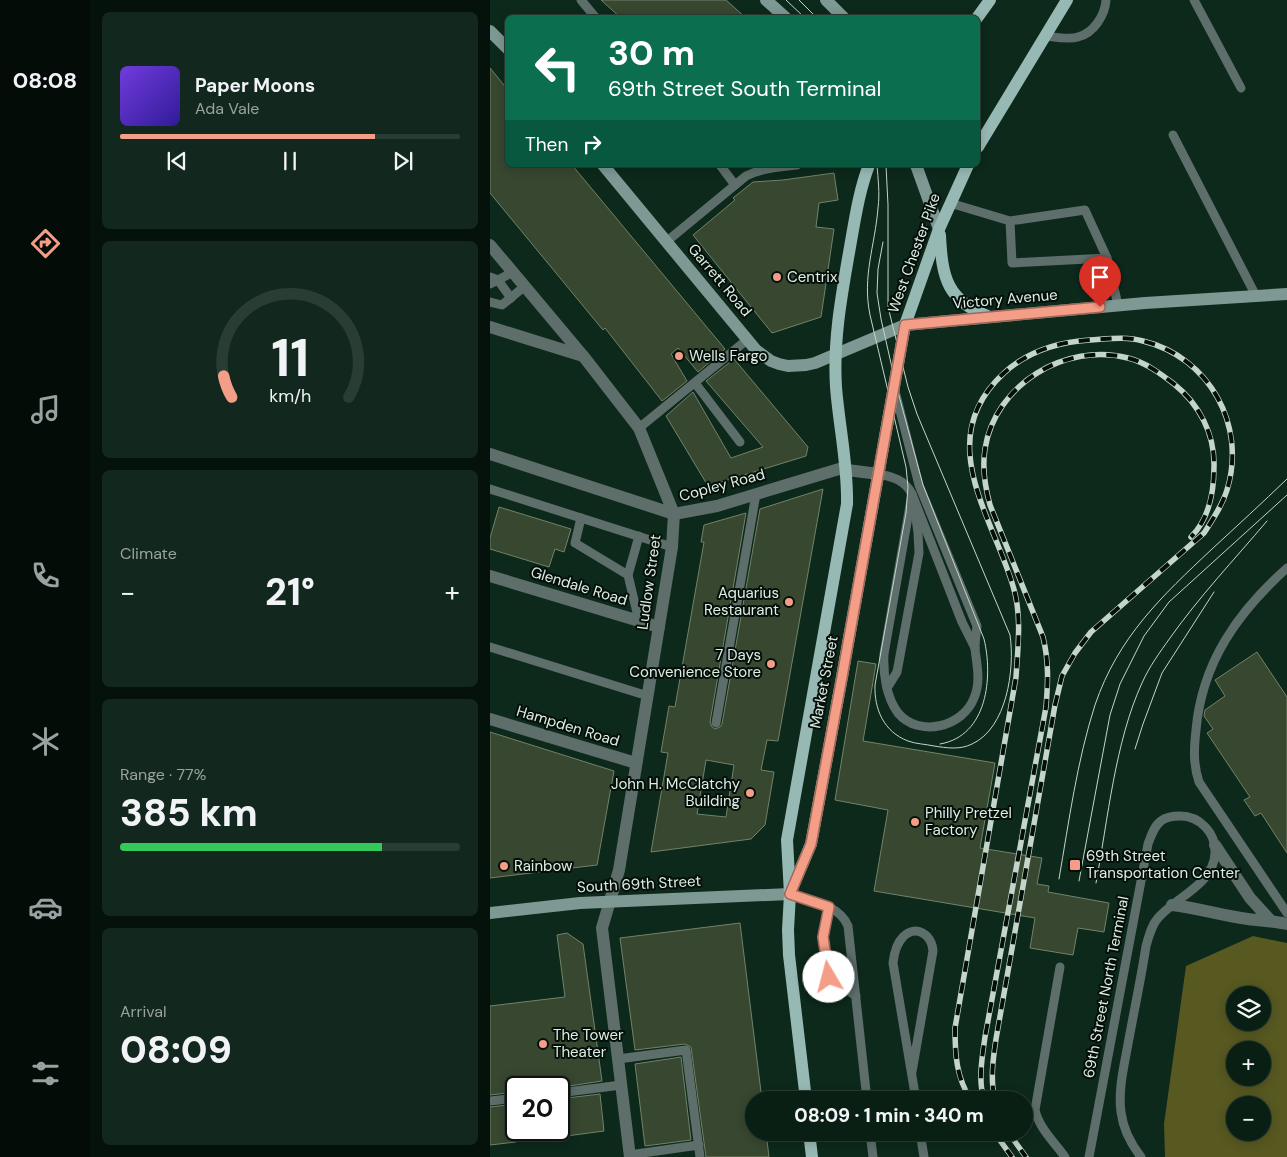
<!DOCTYPE html>
<html lang="en">
<head>
<meta charset="utf-8">
<style>
  body { margin:0; font-family:"DM Sans",sans-serif; background:#12271d; color:#f1f3f6; height:100vh; display:flex; flex-direction:column; font-size:19px; white-space:nowrap }
  * { box-sizing:border-box; margin:0 }
  p { font-size:16px; color:#99a2a0 }
  .icon { flex:none; width:28px; height:28px; fill:none; stroke:currentColor; stroke-width:2; stroke-linecap:round; stroke-linejoin:round }
  .map { position:relative; flex:1; overflow:hidden }
  .side { display:flex; flex-direction:column; gap:12px; padding:12px; background:#05110b; width:400px }
  .side>* { flex:none }
  .top-card { position:absolute; left:15px; top:15px; width:475px; height:152px; border-radius:8px; box-shadow:0 2px 12px #0003,0 0 0 1px #293d34; background:#0b6e4f; color:#fff; overflow:hidden }
  .controls { position:absolute; left:736px; top:986px; display:grid; gap:10px }
  .controls a { display:grid; place-items:center; width:45px; height:45px; border-radius:50%; background:#091f14; box-shadow:0 2px 12px #0003,0 0 0 1px #293d34; font-size:25px }
  .speed { position:absolute; left:15px; top:1076px; display:flex; gap:10px; font-size:25px; font-weight:700; text-align:center }
  .speed>* { display:grid; place-content:center; width:65px; height:65px; border-radius:50%; background:#091f14; box-shadow:0 2px 12px #0003,0 0 0 1px #293d34; line-height:1 }
  .speed .limit { border:2px solid #111; border-radius:8px; background:#fff; color:#111 }
  .pin { position:absolute; display:grid; place-items:center; width:42px; height:42px; color:#fff; margin:-51px -21px; border-radius:50% 50% 50% 0; rotate:-45deg; box-shadow:0 0 5px #0007 }
  .pin .icon { rotate:45deg }
  .me { position:absolute; width:55px; margin:-28px; rotate:352deg; stroke-linejoin:round; filter:drop-shadow(0 0 4px #0008) }
  .turn { display:flex; align-items:center; gap:18px; height:105px; padding:0 20px; font-size:22px }
  .turn .icon { width:65px; height:65px; stroke-width:2.5 }
  .turn b { display:block; font-size:35px; line-height:42px }
  .then { display:flex; align-items:center; height:48px; padding:0 20px; background:#0003; gap:10px; font-size:19px }
  .big { font-size:38px; font-weight:800; line-height:1.1 }
  .side .widget { flex:1; display:flex; flex-direction:column; justify-content:center; gap:8px; min-width:0; padding:0 18px; border-radius:8px; background:#12271d }
  .side .dial { align-items:center; gap:0 }
  .dial svg { height:130px; overflow:visible; fill:none; stroke:#293d34; stroke-width:7; stroke-linecap:round; text-anchor:middle }
  .dial text { fill:#f1f3f6; stroke:none }
  .song { display:flex; align-items:center; gap:15px }
  .cover { width:60px; height:60px; border-radius:8px; background:linear-gradient(135deg,hsl(260 70% 55%),hsl(250 70% 35%)) }
  .played { height:5px; border-radius:2px; background:linear-gradient(90deg,#f49e88 75%,#293d34 75%) }
  .keys { display:flex; justify-content:space-around; direction:ltr }
  .heat { display:flex; justify-content:space-between; align-items:center; font-size:28px; direction:ltr }
  .charge { height:8px; border-radius:4px; background:linear-gradient(90deg,#34c759 77%,#293d34 0) }
  .trip { position:absolute; left:255px; top:1091px; width:288px; height:50px; border-radius:25px; background:#091f14; box-shadow:0 2px 12px #0003,0 0 0 1px #293d34; font-weight:800; line-height:50px; text-align:center }
  main { display:flex; flex:1; min-height:0 }
  .menu { display:flex; flex-direction:column; width:90px; justify-content:space-around; align-items:center; background:#040c08; color:#99a2a0 }
  .menu .icon { width:35px; height:35px }
  .menu .on { color:#f49e88 }
  .menu b { font-size:22px; color:#f1f3f6 }
  .map>svg:first-child { display:block }
  .forest { fill:#585821; fill-rule:evenodd }
  .building { fill:#38472f; stroke:#728368; fill-rule:evenodd }
  .lines { fill:none; stroke-linecap:round; stroke-linejoin:round }
  .lane { stroke:#5d6e6b; stroke-width:9 }
  .street { stroke:#5d6e6b; stroke-width:12 }
  .secondary { stroke:#7e9894; stroke-width:12 }
  .primary { stroke:#97b9b4; stroke-width:12 }
  .tram { stroke:#c4d5cb; stroke-width:1 }
  .rail-casing { stroke:#c4d5cb; stroke-width:5.5 }
  .rail { stroke:#040f09; stroke-width:4; stroke-dasharray:11; stroke-linecap:butt }
  .route-casing { stroke:#9f6758; stroke-width:12 }
  .route { stroke:#f49e88; stroke-width:9 }
  .poi-dot { fill:#f49e88; stroke:#040f09; stroke-width:2 }
  .labels { text-anchor:middle; stroke-width:4; stroke-linejoin:round; paint-order:stroke }
  .street-label { font-size:15px; fill:#deeee4; stroke:#040f09 }
  .poi-label { font-size:15px; fill:#deeee4; stroke:#040f09; text-anchor:start }
</style>
</head>
<body>
<main>
<nav class="menu">
<b>08:08</b>
<svg class="icon on" aria-label="directions" viewBox="0 0 24 24"><path d="M12 3l9 9-9 9-9-9zM9 14v-3h6M13 9l2 2-2 2"/></svg>
<svg class="icon" aria-label="music" viewBox="0 0 24 24"><path d="M9 18V5l10-2v13"/><circle cx="6" cy="18" r="3"/><circle cx="16" cy="16" r="3"/></svg>
<svg class="icon" aria-label="phone" viewBox="0 0 24 24"><path d="M5 4h4l2 5-3 2q2 4 5 5l2-3 5 2v4C11 20 4 13 5 4z"/></svg>
<svg class="icon" aria-label="climate" viewBox="0 0 24 24"><path d="M12 3v18M4 7l16 10M4 17L20 7"/></svg>
<svg class="icon" aria-label="car" viewBox="0 0 24 24"><path d="M5 17H2v-5l4-1 3-4h7l3 4 3 1v5h-3M9 17h6M6 11h13"/><circle cx="7" cy="17" r="2"/><circle cx="17" cy="17" r="2"/></svg>
<svg class="icon" aria-label="filters" viewBox="0 0 24 24"><path d="M4 7h16M4 17h16"/><circle cx="9" cy="7" r="2"/><circle cx="15" cy="17" r="2"/></svg>
</nav>
<section class="side">
<div class="widget">
<div class="song"><i class="cover"></i><div><b>Paper Moons</b><p>Ada Vale</p></div></div>
<div class="played"></div>
<div class="keys"><svg class="icon" aria-label="previous" viewBox="0 0 24 24"><path d="M18 5L8 12l10 7zM5 5v14"/></svg><svg class="icon" aria-label="pause" viewBox="0 0 24 24"><path d="M8 5v14M16 5v14"/></svg><svg class="icon" aria-label="next" viewBox="0 0 24 24"><path d="M6 5l10 7-10 7zM19 5v14"/></svg></div>
</div>
<div class="widget dial"><svg viewBox="0 0 100 80">
<path d="M14 69A42 42 0 1 1 86 69"/>
<path d="M14 69A42 42 0 0 1 9 56" stroke="#f49e88"/>
<text x="50" y="56" font-size="32" font-weight="700">11</text>
<text x="50" y="72" font-size="11">km/h</text>
</svg></div>
<div class="widget"><p>Climate</p>
<div class="heat"><a>−</a><b class="big">21°</b><a>+</a></div>
</div>
<div class="widget"><p>Range · 77%</p><b class="big">385 km</b><div class="charge"></div></div>
<div class="widget"><p>Arrival</p><b class="big">08:09</b></div>
</section>
<div class="map">
<svg width="797" height="1157" viewBox="0 0 797 1157">
  <rect width="100%" height="100%" fill="#0c291b"/>
  <path class="forest" d="M763,936L797,943V1157H675L674,1124L696,966ZM745,995H772V1022H745ZM745,1050H772V1078H745ZM745,1105H772V1132H745Z"/>
  <g class="building">
    <polygon points="111,0 236,0 256,18 131,18"/>
    <polygon points="0,68 18,90 18,165 82,165 235,349 208,372 188,348 181,354 197,381 172,401 115,328 113,330 0,193"/>
    <polygon points="344,173 348,200 329,203 326,227 344,229 331,317 282,333 203,235 245,200 243,198 263,182 293,180"/>
    <polygon points="244,359 318,447 316,456 218,486 176,416 203,392 241,458 273,447 216,381"/>
    <path d="M333,489L288,741L277,740L271,770L284,772L275,825L261,839L161,852L178,753L171,752L179,706L185,707L214,542H211L214,525L256,513L220,722L222,727L225,729L230,727L232,724L270,509ZM216,760L244,765L236,817L207,814Z"/>
    <polygon points="9,507 81,529 74,552 65,549 59,567 0,549 0,538"/>
    <polygon points="767,652 797,697 797,853 771,813 765,816 754,800 760,797 717,733 723,729 714,716 715,710 735,696 725,680"/>
    <polygon points="368,661 386,664 373,741 505,763 490,848 552,858 547,884 559,886 558,892 619,903 614,932 588,928 583,955 540,948 545,918 384,891 398,810 345,800"/>
    <polygon points="0,732 124,771 107,865 0,878"/>
    <polygon points="250,923 272,1100 264,1100 264,1132 276,1132 279,1157 216,1157 201,1047 195,1044 145,1050 130,938"/>
    <polygon points="77,933 93,944 112,1081 66,1088 26,1088 26,1092 0,1095 0,1006 75,997 67,935"/>
    <polygon points="191,1057 201,1140 155,1146 145,1064"/>
    <polygon points="110,1094 114,1131 69,1137 69,1099"/>
    <polygon points="26,1104 26,1142 0,1145 0,1107"/>
  </g>
  <g class="lines">
    <g class="lane">
      <polyline points="91,0 106,18"/>
      <polyline points="704,0 751,88"/>
      <path d="M555,36C565,37 579,40 588,37C604,33 615,15 616,0"/>
      <polyline points="683,135 766,296"/>
      <polyline points="230,165 245,185"/>
      <polyline points="460,203 520,221 522,263 617,258 595,210 520,221"/>
      <path d="M176,242L256,176C272,168 290,167 307,165"/>
      <polyline points="617,258 628,305"/>
      <polyline points="0,277 8,280 23,272"/>
      <polyline points="0,284 8,280 21,298"/>
      <polyline points="0,302 12,305 35,286"/>
      <polyline points="205,383 250,442"/>
      <path d="M405,391L429,485L487,626C486,634 485,642 485,649C487,666 491,682 484,698C473,727 429,738 408,713C396,697 393,673 394,654L422,494"/>
      <polyline points="149,428 258,339"/>
      <path d="M389,474C403,477 415,480 422,494L472,622L485,648"/>
      <polyline points="0,489 182,547"/>
      <polyline points="91,518 85,543 138,575"/>
      <polyline points="149,536 138,575 149,621"/>
      <path d="M797,568C748,612 712,662 706,730C704,748 703,764 709,782L797,913"/>
      <polyline points="0,647 158,696"/>
      <polyline points="397,688 407,672 429,553 428,533 425,511"/>
      <polyline points="226,723 266,494"/>
      <path d="M300,894C321,901 349,904 358,926L377,1100"/>
      <polyline points="339,907 333,937 339,977 366,996"/>
      <path d="M570,967L545,1110C549,1128 565,1143 575,1157"/>
      <polyline points="128,1059 196,1050 210,1157"/>
      <path d="M422,1072L443,951C442,934 425,924 413,937C406,944 404,954 403,963L426,1100"/>
      <polyline points="69,1093 131,1085"/>
      <polyline points="0,1101 26,1098"/>
      <polyline points="380,1132 383,1157"/>
      <polyline points="430,1132 434,1157"/>
      <polyline points="139,1155 209,1145"/>
      <path d="M599,1157L658,844C661,836 664,826 671,821C676,817 683,816 690,816C710,816 726,833 725,853C724,884 686,897 668,918C661,926 659,936 656,946C651,979 644,1011 638,1044C634,1066 628,1090 631,1112C633,1129 641,1144 651,1157"/>
    </g>
    <g class="street">
      <polyline points="0,245 94,357 149,428 184,514 182,547 129,870 112,928 140,1157"/>
      <polyline points="0,327 93,356"/>
      <polyline points="0,454 184,514 227,506 349,469 389,474"/>
      <polyline points="0,576 169,627"/>
      <polyline points="0,719 146,763"/>
      <polyline points="725,845 760,898 781,921"/>
      <path d="M682,905C708,908 733,916 758,919C771,921 784,921 797,924"/>
    </g>
    <g class="secondary">
      <polyline points="276,0 296,18"/>
      <polyline points="336,0 354,18"/>
      <polyline points="0,31 18,49"/>
      <polyline points="113,165 266,350 281,361 289,364 298,366 316,365 325,363 415,325 655,303 797,294"/>
      <polyline points="426,165 449,229"/>
      <polyline points="0,913 90,903 300,894"/>
    </g>
    <g class="primary">
      <polyline points="487,18 500,0"/>
      <polyline points="488,147 577,0"/>
      <path d="M450,235C452,278 457,301 500,317"/>
      <polyline points="302,889 321,844 352,677 415,325 449,229 478,165"/>
      <path d="M316,1100L299,955L298,930L300,894L297,840L357,504C358,465 349,426 346,387C343,339 352,293 360,247C365,219 369,191 379,165"/>
      <polyline points="319,1132 322,1157"/>
    </g>
    <g class="tram">
      <polyline points="296,0 315,18"/>
      <polyline points="309,0 327,18"/>
      <path d="M387,165C388,179 390,193 388,208C385,246 372,276 380,315L416,467L418,487L416,513L385,685C384,709 394,732 418,741C426,744 435,744 444,746C457,748 470,750 482,744C517,728 525,669 520,635L427,414L418,387L398,307V205L396,165"/>
      <path d="M393,242L388,269L387,293L391,319L405,381L433,485L494,639C503,676 498,736 450,744"/>
      <polyline points="645,749 653,724 672,673 724,592"/>
      <path d="M569,879C579,821 587,761 605,705C628,637 672,596 722,549C747,526 772,503 797,479"/>
      <polyline points="589,881 620,715 630,684 654,636 679,602 797,495"/>
      <path d="M606,883C618,819 625,742 652,683C659,667 670,652 680,638C709,597 744,560 777,521"/>
    </g>
    <g class="rail-casing">
      <g id="rail">
        <path d="M481,1100C466,1077 465,1054 465,1028L526,677C528,647 532,615 523,586C502,515 442,439 514,373C538,351 568,342 600,340C617,339 636,336 653,341C719,357 757,425 737,490C732,506 723,519 714,533L601,632L585,653L572,676L565,705L506,1039C503,1059 500,1080 505,1100"/>
        <path d="M494,1100C488,1080 492,1058 495,1037L556,707C558,682 559,662 553,637L500,505C495,487 492,468 495,449C505,384 576,342 638,358C655,362 671,374 684,384C709,404 725,434 724,467C724,491 719,519 701,537"/>
        <polyline points="504,1132 522,1157"/>
        <polyline points="518,1132 536,1157"/>
      </g>
    </g>
    <use href="#rail" class="rail"/>
  </g>
  <g class="lines">
    <g class="route-casing">
      <polyline id="route" points="339,977 333,937 339,907 300,894 321,844 352,677 415,325 610,307"/>
    </g>
    <use href="#route" class="route"/>
  </g>
  <g class="poi-dot">
    <circle cx="287" cy="277" r="5"/>
    <circle cx="189" cy="356" r="5"/>
    <circle cx="299" cy="602" r="5"/>
    <circle cx="281" cy="664" r="5"/>
    <circle cx="260" cy="793" r="5"/>
    <circle cx="425" cy="822" r="5"/>
    <rect x="579" y="859" width="12" height="12" rx="2.5"/>
    <circle cx="14" cy="866" r="5"/>
    <circle cx="53" cy="1044" r="5"/>
  </g>
  <g class="labels">
    <g class="street-label">
      <text transform="translate(424 253) rotate(-70)" y="5">West Chester Pike</text>
      <text transform="translate(230 280) rotate(50)" y="5">Garrett Road</text>
      <text transform="translate(515 299) rotate(-5)" y="5">Victory Avenue</text>
      <text transform="translate(232 485) rotate(-15)" y="5">Copley Road</text>
      <text transform="translate(159 582) rotate(-82)" y="5">Ludlow Street</text>
      <text transform="translate(89 586) rotate(17)" y="5">Glendale Road</text>
      <text transform="translate(334 682) rotate(-79)" y="5">Market Street</text>
      <text transform="translate(78 726) rotate(17)" y="5">Hampden Road</text>
      <text transform="translate(149 884) rotate(-3)" y="5">South 69th Street</text>
      <text transform="translate(616 987) rotate(-79)" y="5">69th Street North Terminal</text>
    </g>
    <g class="poi-label">
      <text x="297" y="282">Centrix</text>
      <text x="199" y="361">Wells Fargo</text>
      <text x="289" y="598" text-anchor="end">Aquarius<tspan x="289" dy="17">Restaurant</tspan></text>
      <text x="271" y="660" text-anchor="end">7 Days<tspan x="271" dy="17">Convenience Store</tspan></text>
      <text x="250" y="789" text-anchor="end">John H. McClatchy<tspan x="250" dy="17">Building</tspan></text>
      <text x="435" y="818">Philly Pretzel<tspan x="435" dy="17">Factory</tspan></text>
      <text x="596" y="861">69th Street<tspan x="596" dy="17">Transportation Center</tspan></text>
      <text x="24" y="871">Rainbow</text>
      <text x="63" y="1040">The Tower<tspan x="63" dy="17">Theater</tspan></text>
    </g>
  </g>
</svg>
<div class="controls">
<a><svg class="icon" aria-label="layers" viewBox="0 0 24 24"><path d="M12 4l9 5-9 5-9-5zM3 14l9 5 9-5"/></svg></a>
<a>+</a>
<a>−</a>
</div>
<div class="speed"><div class="limit">20</div></div>
<div class="pin" style="left:610px;top:307px;background:#d93025"><svg class="icon" aria-label="arrive" viewBox="0 0 24 24"><path d="M6 21V4h12l-3 4 3 4H6"/></svg></div>
<svg class="me" style="left:339px;top:977px" viewBox="-20 -20 40 40"><circle r="19" fill="#fff"/><path d="M0-13L10 11 0 6-10 11z" fill="#f49e88"/></svg>
<div class="trip">08:09 · 1 min · 340 m</div>
<div class="top-card">
<div class="turn"><svg class="icon" aria-label="left" viewBox="0 0 24 24"><path d="M17 20v-9H6M10 6l-5 5 5 5"/></svg><div><b>30 m</b>69th Street South Terminal</div></div>
<div class="then">Then<svg class="icon" aria-label="right" viewBox="0 0 24 24"><path d="M7 20v-9h11M14 6l5 5-5 5"/></svg></div>
</div>
</div>
</main>
</body>
</html>
